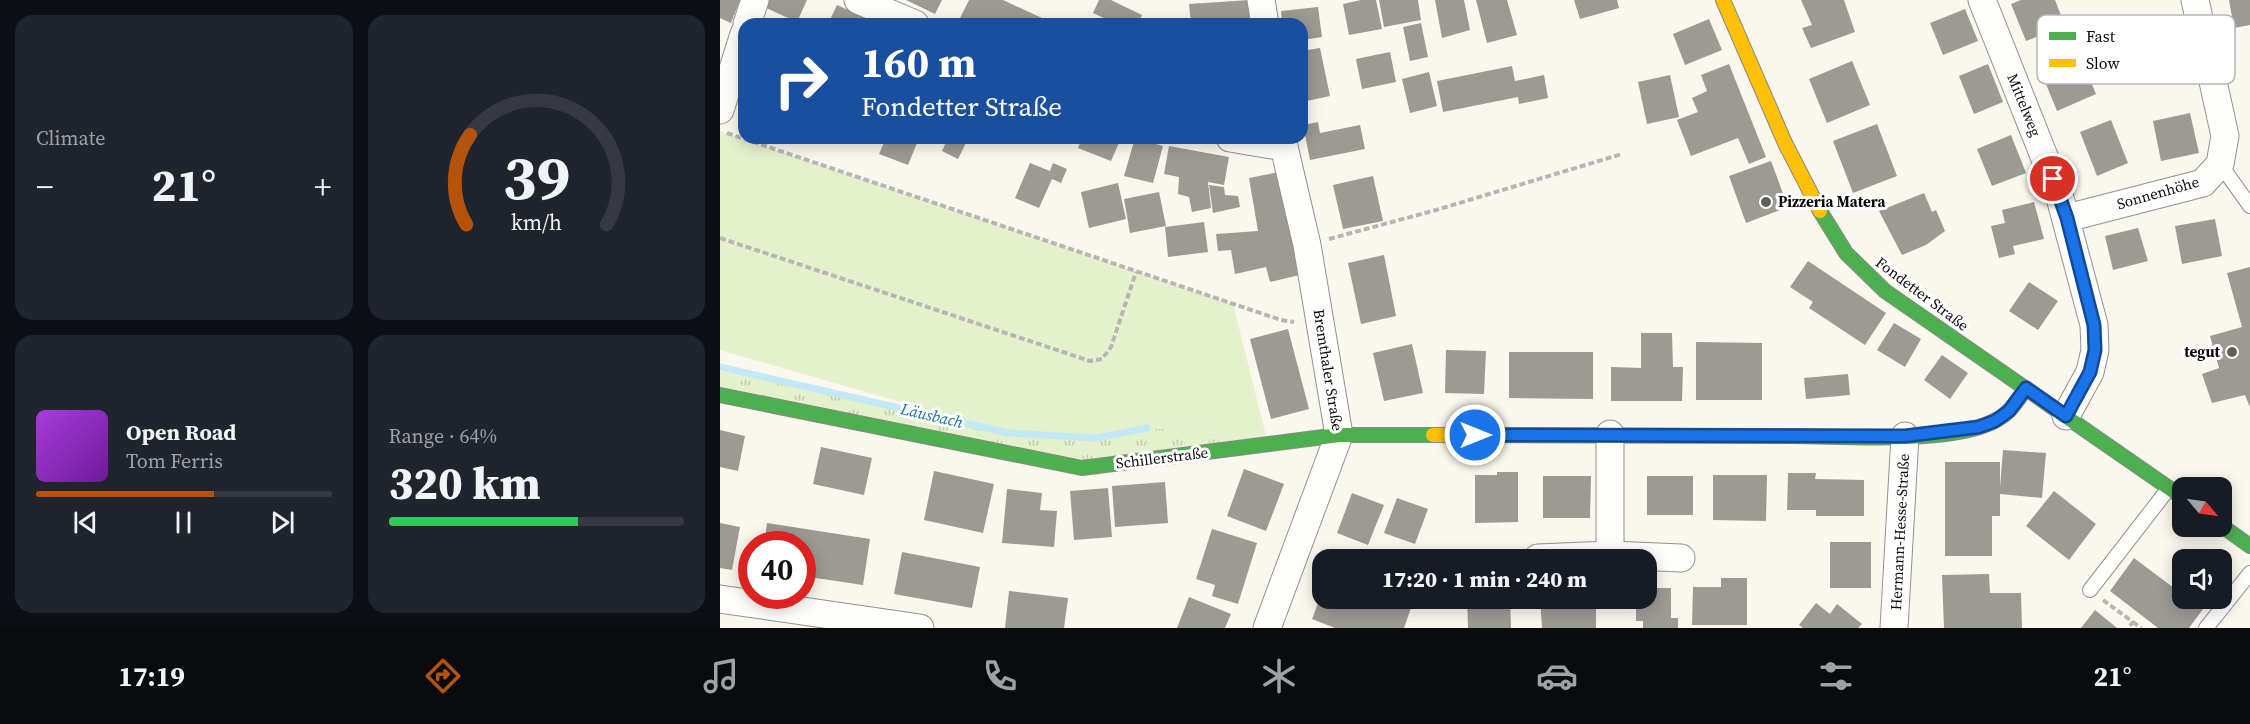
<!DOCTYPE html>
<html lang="en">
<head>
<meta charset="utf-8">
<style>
  body { margin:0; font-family:"Source Serif 4",serif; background:#20242c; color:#f1f3f6; height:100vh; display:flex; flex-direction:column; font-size:22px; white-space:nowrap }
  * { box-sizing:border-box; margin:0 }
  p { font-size:20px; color:#9ea1a6 }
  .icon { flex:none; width:33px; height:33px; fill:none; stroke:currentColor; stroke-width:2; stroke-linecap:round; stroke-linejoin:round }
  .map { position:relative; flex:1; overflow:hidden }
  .drawer { display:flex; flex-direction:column; gap:15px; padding:15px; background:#0d0f14; width:720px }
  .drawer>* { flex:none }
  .top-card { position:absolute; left:18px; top:18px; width:570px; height:126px; border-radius:18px; box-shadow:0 3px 15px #0003; background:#1a4fa0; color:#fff; overflow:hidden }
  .needle { width:39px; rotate:119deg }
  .buttons { position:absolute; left:1452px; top:477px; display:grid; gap:12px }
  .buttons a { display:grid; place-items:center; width:60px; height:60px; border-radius:12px; background:#171b24; box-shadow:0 3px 15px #0003; font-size:30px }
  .speed { position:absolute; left:18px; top:531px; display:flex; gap:12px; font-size:30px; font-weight:700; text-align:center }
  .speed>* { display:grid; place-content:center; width:78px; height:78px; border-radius:50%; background:#171b24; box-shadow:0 3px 15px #0003; line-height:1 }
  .speed .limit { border:9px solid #d22; background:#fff; color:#111 }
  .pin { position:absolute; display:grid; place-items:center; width:51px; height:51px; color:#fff; margin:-26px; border:3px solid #fff; border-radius:50%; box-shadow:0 2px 6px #0007 }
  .me { position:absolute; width:66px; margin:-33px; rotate:90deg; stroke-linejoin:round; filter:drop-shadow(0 0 4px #0008) }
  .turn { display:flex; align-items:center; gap:21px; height:126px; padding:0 24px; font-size:27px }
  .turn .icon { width:78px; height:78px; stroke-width:2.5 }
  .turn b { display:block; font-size:42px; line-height:51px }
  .big { font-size:45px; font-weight:800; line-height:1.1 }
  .drawer .card { flex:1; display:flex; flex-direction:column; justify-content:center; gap:9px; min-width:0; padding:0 21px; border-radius:18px; background:#20242c }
  .drawer .dial { align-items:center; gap:0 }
  .dial svg { height:156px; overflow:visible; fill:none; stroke:#363941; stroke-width:7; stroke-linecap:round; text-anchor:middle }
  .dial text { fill:#f1f3f6; stroke:none }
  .song { display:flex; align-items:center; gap:18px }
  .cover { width:72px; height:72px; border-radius:9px; background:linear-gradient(135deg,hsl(280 70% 55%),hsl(280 70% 35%)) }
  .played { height:6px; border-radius:3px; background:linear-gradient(90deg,#b45309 60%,#363941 60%) }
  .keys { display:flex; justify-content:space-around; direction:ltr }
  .heat { display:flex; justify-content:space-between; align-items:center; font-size:33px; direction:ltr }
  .charge { height:9px; border-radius:4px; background:linear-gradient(90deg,#34c759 64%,#363941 0) }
  .drawer .tiles { flex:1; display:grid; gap:15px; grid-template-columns:repeat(2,1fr) }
  .trip { position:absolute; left:592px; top:549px; width:345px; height:60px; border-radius:18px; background:#171b24; box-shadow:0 3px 15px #0003; font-weight:800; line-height:60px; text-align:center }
  .tabs { display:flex; height:96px; justify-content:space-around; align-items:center; background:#090b0e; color:#9ea1a6 }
  .tabs .icon { width:42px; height:42px }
  .tabs .on { color:#b45309 }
  .tabs b { font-size:27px; color:#f1f3f6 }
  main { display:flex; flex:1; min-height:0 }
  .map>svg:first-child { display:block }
  .grass { fill:url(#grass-tufts) }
  .garden { fill:#e5f0cd }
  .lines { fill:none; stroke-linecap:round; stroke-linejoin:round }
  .stream { stroke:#c3e9f6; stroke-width:7 }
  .building { fill:#9c9a94 }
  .lane-casing { stroke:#93918d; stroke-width:16 }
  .street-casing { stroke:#93918d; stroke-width:29 }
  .fast-casing { stroke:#898884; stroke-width:16 }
  .slow-casing { stroke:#898884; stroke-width:16 }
  .path { stroke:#b7b6b5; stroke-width:4; stroke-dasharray:6 3; stroke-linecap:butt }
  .lane { stroke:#fefefc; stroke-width:14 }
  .street { stroke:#fefefc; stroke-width:27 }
  .fast { stroke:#4caf50; stroke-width:14 }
  .slow { stroke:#ffc107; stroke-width:14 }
  .route-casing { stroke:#114b97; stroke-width:15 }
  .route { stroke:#1a73e8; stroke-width:10 }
  .poi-dot { fill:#5f5e5a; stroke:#fff; stroke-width:2 }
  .labels { text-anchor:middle; stroke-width:6; stroke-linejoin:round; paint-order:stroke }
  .street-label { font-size:15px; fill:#0b0b0b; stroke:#fff }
  .poi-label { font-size:15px; font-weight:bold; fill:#0b0b0b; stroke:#fff; text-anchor:start }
  .water-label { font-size:16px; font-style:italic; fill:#106fa2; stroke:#fff }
  .key { fill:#fff; stroke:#b6b6b6; stroke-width:1.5 }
  .key-label { font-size:16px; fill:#0b0b0b }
</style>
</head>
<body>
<main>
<section class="drawer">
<div class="tiles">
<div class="card"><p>Climate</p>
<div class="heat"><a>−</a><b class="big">21°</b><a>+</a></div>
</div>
<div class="card dial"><svg viewBox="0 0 100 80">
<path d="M14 69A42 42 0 1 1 86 69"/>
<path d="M14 69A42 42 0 0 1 16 23" stroke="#b45309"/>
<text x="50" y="56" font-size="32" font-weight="700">39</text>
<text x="50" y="72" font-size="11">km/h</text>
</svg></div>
<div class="card">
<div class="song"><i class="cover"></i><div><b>Open Road</b><p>Tom Ferris</p></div></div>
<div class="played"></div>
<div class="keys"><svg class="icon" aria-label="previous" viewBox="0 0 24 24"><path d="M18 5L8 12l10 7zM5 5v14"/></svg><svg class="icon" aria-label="pause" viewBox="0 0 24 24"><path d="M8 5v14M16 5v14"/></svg><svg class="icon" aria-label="next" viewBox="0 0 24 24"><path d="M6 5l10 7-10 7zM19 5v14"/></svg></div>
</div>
<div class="card"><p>Range · 64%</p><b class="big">320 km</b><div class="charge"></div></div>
</div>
</section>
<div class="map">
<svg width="1530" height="628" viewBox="0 0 1530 628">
  <defs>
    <pattern id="grass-tufts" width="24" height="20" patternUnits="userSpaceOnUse" patternTransform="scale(1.5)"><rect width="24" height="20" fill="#e5f0cd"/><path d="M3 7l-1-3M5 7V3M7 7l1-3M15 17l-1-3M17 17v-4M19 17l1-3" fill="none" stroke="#c3ccaf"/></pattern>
  </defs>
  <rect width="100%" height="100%" fill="#faf7ee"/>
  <polygon class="grass" points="0,371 288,433 376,438 427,428 546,436 362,468 0,395"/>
  <polygon class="garden" points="0,131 513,304 546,436 427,428 376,438 288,433 0,350"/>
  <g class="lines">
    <polyline class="stream" points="0,367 288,433 376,438 427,428"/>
  </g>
  <g class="building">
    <polygon points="0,0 20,0 11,23 0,18"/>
    <polygon points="47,0 87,0 77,22 44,7"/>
    <polygon points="186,0 222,0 215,14"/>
    <polygon points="249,0 283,0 335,24 253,24 240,18"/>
    <polygon points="379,0 391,0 422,15 418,24 396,24 373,13"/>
    <polygon points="530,0 532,19 471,24 469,4"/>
    <polygon points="641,0 656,0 662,29 629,35 623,4"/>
    <polygon points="659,0 698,0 701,20 664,27"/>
    <polygon points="715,0 744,0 750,30 722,38"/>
    <polygon points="756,0 787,0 797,35 767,43"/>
    <polygon points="854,0 897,0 899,8 860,19"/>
    <polygon points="1081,0 1124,0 1135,32 1091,48 1082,28 1092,25"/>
    <polygon points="1301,0 1335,0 1345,26 1306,41 1291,4"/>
    <polygon points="1509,0 1530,0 1530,25 1514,28"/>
    <polygon points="117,5 148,19 146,24 108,24"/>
    <polygon points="598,7 602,37 582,40 582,24 562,24 561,11"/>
    <polygon points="1245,9 1258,41 1223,55 1210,23"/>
    <polygon points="989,19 1002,50 965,65 953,34"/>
    <polygon points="701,23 708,57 690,61 683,27"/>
    <polygon points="600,48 610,96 582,102 582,51"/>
    <polygon points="1358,51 1376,94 1337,111 1319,67"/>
    <polygon points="670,52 676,82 642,89 636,59"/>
    <polygon points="1132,61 1150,105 1107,123 1089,79"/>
    <polygon points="1009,64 1046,157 1029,164 1018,138 971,156 957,120 978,112 972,98 987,91 981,75"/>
    <polygon points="1268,64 1283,102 1254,114 1239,76"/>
    <polygon points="792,66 795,81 824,75 828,98 799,104 798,97 723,112 717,81"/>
    <polygon points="709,72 717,106 690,113 682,79"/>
    <polygon points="950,75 959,117 927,124 918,82"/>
    <polygon points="1470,113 1479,153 1441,161 1433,121"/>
    <polygon points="1391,120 1408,163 1377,176 1360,132"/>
    <polygon points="598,122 600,133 640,125 645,149 590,160 583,125"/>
    <polygon points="1157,124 1177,176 1133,193 1113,141"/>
    <polygon points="1291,135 1306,173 1272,186 1257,149"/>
    <polygon points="166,138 199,138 188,165 159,154"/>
    <polygon points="228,138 248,139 238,159 222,151"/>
    <polygon points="362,138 401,138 391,161 358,148"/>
    <polygon points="415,138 443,146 433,183 404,176"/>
    <polygon points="449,146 509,157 504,185 488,182 491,208 472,212 469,197 458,194 459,177 444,174"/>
    <polygon points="1051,161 1068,207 1026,223 1009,176"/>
    <polygon points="310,163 330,171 333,163 347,169 341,183 332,179 319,208 295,198"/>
    <polygon points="559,172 580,275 550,282 546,267 515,274 511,250 498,251 496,234 538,231 529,178"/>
    <polygon points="653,176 663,221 623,229 613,185"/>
    <polygon points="398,183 406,219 369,228 361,192"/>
    <polygon points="489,185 504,187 505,195 518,196 520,207 493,213"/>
    <polygon points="439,192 446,226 410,233 404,199"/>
    <polygon points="1204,193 1212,212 1216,210 1225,231 1206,245 1182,255 1159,211"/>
    <polygon points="1314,202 1324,239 1293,246 1295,254 1279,258 1271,226 1285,223 1282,210"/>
    <polygon points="1495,219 1502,256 1462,264 1455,226"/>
    <polygon points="484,222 488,252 448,257 445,227"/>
    <polygon points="1418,228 1428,261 1393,270 1385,236"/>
    <polygon points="664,255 676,316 641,324 628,263"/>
    <polygon points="1088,261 1166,313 1145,345 1089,308 1093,302 1070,287"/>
    <polygon points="1530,267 1530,407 1525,395 1492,403 1482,374 1499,368 1490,336 1522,327 1507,273"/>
    <polygon points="1309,282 1338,301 1318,330 1289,311"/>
    <polygon points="1174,323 1201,339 1185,367 1157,350"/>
    <polygon points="568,329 589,409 551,419 530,339"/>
    <polygon points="921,333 952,333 953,367 963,367 962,401 891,401 891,367 921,368"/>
    <polygon points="976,342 1042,343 1042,400 976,400"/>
    <polygon points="692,344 703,393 664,401 653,353"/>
    <polygon points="726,350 766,351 764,394 725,393"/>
    <polygon points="789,352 873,352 873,399 789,398"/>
    <polygon points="1222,355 1248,373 1230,399 1204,380"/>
    <polygon points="1128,374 1130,395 1086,399 1084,378"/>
    <polygon points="0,430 25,436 18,471 0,467"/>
    <polygon points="101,447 152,458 144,495 93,484"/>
    <polygon points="1283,450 1326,453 1322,498 1280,494 1280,516 1272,516 1272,556 1225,556 1225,462 1280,462 1280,487"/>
    <polygon points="524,469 564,484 546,531 507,516"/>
    <polygon points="214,471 274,484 263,533 204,520"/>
    <polygon points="777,472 798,472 798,522 755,523 755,475 777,475"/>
    <polygon points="1068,473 1096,473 1095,479 1144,480 1144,516 1096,516 1096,510 1067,510"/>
    <polygon points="993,475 1047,475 1046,521 993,520"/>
    <polygon points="823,476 871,476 870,518 823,518"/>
    <rect x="927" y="476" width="46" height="39"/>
    <polygon points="445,482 448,523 395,527 392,486"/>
    <polygon points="388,488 392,537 354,540 350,491"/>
    <polygon points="287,489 322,493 320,510 337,511 334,547 282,543"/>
    <polygon points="1334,491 1376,524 1349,560 1306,526"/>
    <polygon points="632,493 664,505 648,545 617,533"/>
    <polygon points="677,498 708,509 695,544 664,533"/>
    <polygon points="0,523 20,527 12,570 0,568"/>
    <polygon points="47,523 150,539 143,585 82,576 82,544 44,544"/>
    <polygon points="492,529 537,543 518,604 492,596 495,585 476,579"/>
    <rect x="1110" y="542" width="41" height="46"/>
    <polygon points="182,552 260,567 252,608 174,594"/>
    <polygon points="1414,558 1462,594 1462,598 1469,598 1483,609 1469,628 1438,628 1390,591"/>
    <polygon points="1269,574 1270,593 1301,593 1302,628 1224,628 1222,575"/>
    <polygon points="1001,578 1027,578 1027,625 972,625 973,587 1001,587"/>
    <polygon points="927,588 951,588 951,618 958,618 958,628 923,628 923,621 916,621 916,598 927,598"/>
    <polygon points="603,590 603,598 673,598 692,605 684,628 615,628 592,619"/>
    <polygon points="289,591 348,598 344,628 285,628"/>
    <polygon points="469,597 511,614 505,628 457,628"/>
    <polygon points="747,598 790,598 791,628 748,628"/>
    <polygon points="820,598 876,600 876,628 822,628"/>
    <polygon points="1096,603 1110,614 1117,604 1142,624 1138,628 1083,628 1079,625"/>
    <polygon points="1375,610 1397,628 1361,628"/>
  </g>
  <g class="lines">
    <g class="lane-casing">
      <g id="lane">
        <polyline points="1500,164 1530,206"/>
        <polyline points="1370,590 1449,488"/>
        <polyline points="1486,628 1530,573"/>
      </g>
    </g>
    <g class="street-casing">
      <g id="street">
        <polyline points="138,0 195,24"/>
        <polyline points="541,0 545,24"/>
        <polyline points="1262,0 1339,194 1374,325 1375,350 1370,372 1346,416"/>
        <polyline points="27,24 35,0"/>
        <polyline points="0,110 24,34"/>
        <polyline points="510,138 564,147"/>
        <polyline points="1347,218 1483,183 1500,164 1505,136 1475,0"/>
        <polyline points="890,555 961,558"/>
        <polyline points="818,558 890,555 890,434"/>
        <polyline points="0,599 200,628"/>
        <polyline points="547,628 619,435 587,245 562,138"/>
        <polyline points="1174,628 1185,436"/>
      </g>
    </g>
    <g class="fast-casing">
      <g id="fast">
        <polyline points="1100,211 1126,253 1165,291 1462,497"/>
        <polyline points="0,395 362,468 619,435 713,435"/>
        <path d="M1073,436C1126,436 1234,445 1278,419C1291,412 1297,400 1306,389"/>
        <polyline points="1502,526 1530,546"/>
      </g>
    </g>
    <g class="slow-casing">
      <g id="slow">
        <polyline points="1003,0 1065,143 1100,211"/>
        <polyline points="713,435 1073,436"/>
      </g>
    </g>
    <g class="path">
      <polyline points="7,133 561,320 574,322"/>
      <polyline points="0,238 370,361 382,359 391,347 416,272"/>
      <polyline points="609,239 716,210 902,154"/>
      <polyline points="1383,600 1413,622 1408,628"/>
      <polyline points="1413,622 1421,628"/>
    </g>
    <use href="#lane" class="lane"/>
    <use href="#street" class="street"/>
    <use href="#fast" class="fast"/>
    <use href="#slow" class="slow"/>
  </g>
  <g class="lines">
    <g class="route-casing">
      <polyline id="route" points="755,435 1185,436 1259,427 1275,421 1289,411 1306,388 1346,416 1370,372 1375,350 1374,325 1347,218 1333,179"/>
    </g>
    <use href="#route" class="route"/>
  </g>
  <g class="poi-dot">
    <circle cx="1046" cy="202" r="6"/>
    <circle cx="1512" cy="352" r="6"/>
  </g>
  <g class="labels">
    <g class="street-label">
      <text transform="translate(1304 105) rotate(68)" y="5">Mittelweg</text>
      <text transform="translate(1438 193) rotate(-16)" y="5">Sonnenhöhe</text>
      <text transform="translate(1202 294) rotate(37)" y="5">Fondetter Straße</text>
      <text transform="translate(608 370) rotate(81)" y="5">Bremthaler Straße</text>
      <text transform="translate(442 458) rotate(-7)" y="5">Schillerstraße</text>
      <text transform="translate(1180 532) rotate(-87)" y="5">Hermann-Hesse-Straße</text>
    </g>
    <g class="poi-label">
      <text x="1058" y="207">Pizzeria Matera</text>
      <text x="1500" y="357" text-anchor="end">tegut</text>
    </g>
    <g class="water-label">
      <text transform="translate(212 415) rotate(13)" y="6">Läusbach</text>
    </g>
  </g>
  <rect x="1317" y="15" width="198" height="69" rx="9" class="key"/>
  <rect x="1329" y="32" width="27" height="8" fill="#4caf50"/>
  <rect x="1329" y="59" width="27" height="8" fill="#ffc107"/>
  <g class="key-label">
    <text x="1366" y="42">Fast</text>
    <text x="1366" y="69">Slow</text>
  </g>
</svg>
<div class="buttons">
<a><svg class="needle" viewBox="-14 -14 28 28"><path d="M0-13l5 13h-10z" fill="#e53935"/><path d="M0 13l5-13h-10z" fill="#9ea1a6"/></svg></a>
<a><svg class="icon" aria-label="sound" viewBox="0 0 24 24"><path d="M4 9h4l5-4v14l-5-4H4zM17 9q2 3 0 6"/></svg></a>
</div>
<div class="speed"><div class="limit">40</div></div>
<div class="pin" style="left:1333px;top:179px;background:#d93025"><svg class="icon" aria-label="arrive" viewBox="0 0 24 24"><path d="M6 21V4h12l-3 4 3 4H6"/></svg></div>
<svg class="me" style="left:755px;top:435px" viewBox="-20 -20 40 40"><circle r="17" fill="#1a73e8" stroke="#fff" stroke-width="3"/><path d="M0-11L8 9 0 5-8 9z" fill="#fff"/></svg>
<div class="trip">17:20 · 1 min · 240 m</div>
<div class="top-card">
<div class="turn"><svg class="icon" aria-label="right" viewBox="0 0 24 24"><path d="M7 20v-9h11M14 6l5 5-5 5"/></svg><div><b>160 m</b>Fondetter Straße</div></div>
</div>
</div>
</main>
<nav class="tabs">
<b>17:19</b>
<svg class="icon on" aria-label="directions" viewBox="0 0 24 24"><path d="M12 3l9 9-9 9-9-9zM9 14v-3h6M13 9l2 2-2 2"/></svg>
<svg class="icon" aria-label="music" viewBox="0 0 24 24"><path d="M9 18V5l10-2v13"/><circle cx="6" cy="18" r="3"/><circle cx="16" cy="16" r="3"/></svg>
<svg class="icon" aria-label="phone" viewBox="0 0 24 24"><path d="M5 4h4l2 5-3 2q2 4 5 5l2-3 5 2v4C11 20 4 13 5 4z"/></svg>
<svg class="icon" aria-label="climate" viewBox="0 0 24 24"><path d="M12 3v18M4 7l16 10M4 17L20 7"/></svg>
<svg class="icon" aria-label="car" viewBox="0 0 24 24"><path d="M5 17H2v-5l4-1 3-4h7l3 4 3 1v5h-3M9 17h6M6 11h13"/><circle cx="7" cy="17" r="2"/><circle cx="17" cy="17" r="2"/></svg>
<svg class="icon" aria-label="filters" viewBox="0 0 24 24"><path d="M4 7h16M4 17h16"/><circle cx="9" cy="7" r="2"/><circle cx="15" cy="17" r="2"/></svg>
<b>21°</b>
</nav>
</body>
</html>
